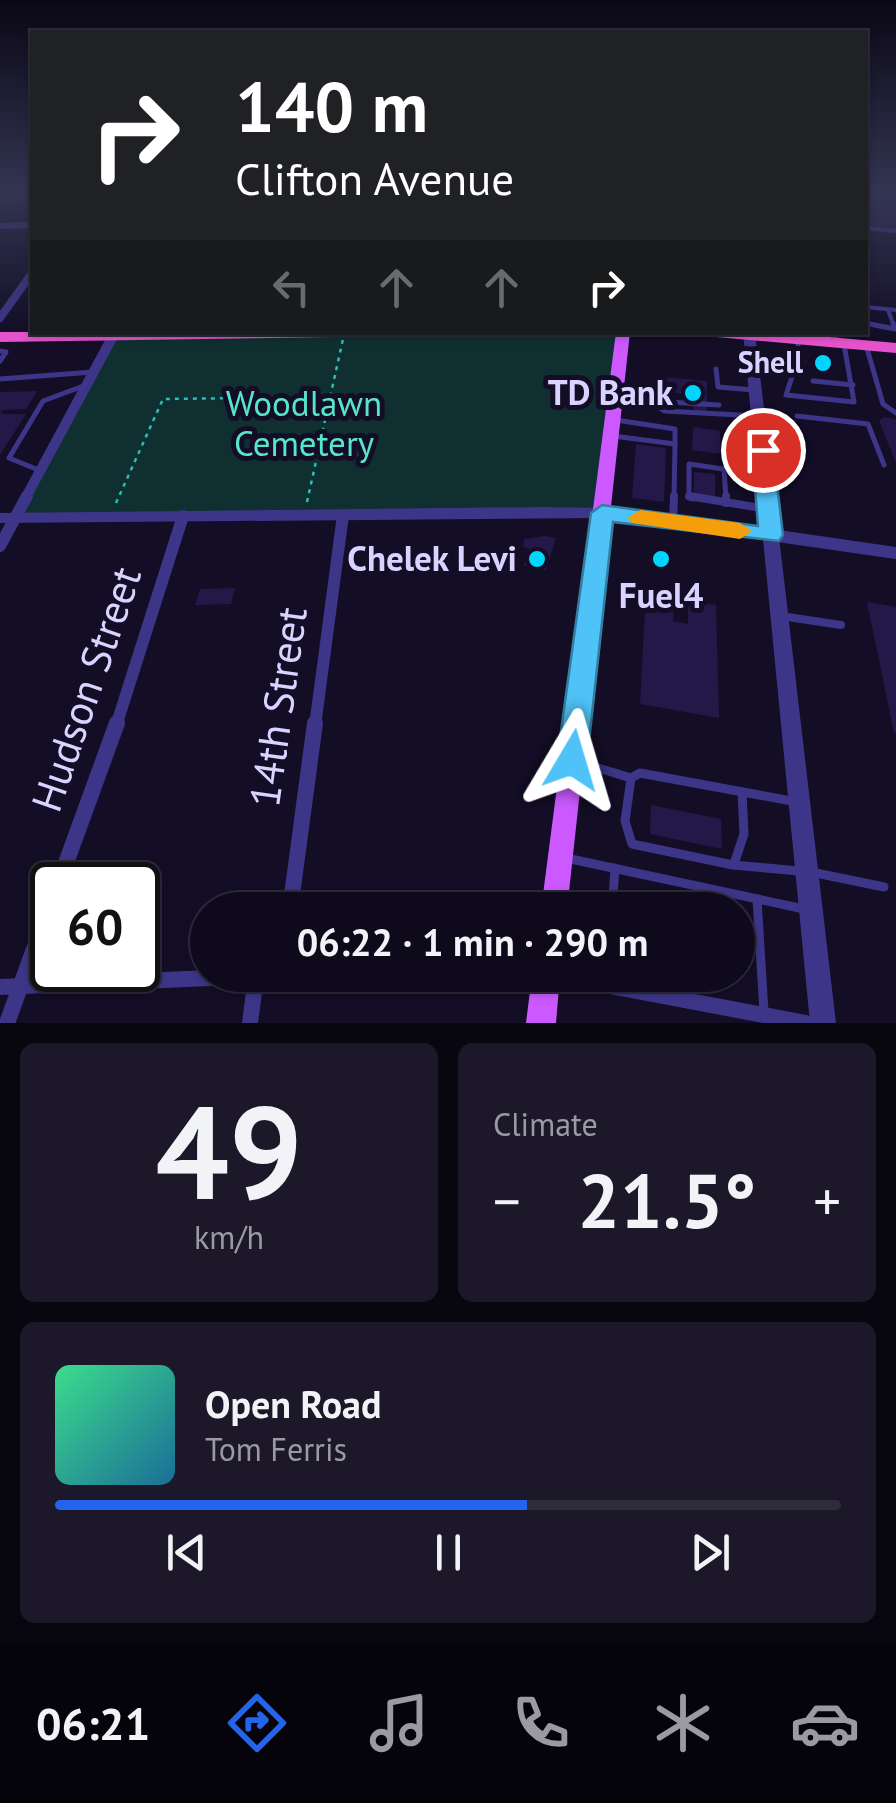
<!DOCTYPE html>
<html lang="en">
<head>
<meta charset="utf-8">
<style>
  body { margin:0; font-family:"PT Sans",sans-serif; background:#1c1829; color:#f1f3f6; height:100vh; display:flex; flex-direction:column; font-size:38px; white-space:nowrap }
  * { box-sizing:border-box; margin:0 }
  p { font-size:32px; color:#9b9aa3 }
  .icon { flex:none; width:55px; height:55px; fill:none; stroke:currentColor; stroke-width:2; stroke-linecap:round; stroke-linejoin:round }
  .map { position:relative; height:1023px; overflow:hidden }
  .drawer { display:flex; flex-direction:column; gap:20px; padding:20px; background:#08060f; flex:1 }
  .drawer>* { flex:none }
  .banner { position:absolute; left:30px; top:30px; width:838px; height:305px; border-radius:0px; box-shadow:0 2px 8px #0004,0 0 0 2px #2e2b3b; background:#202124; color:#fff; overflow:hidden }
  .speed { position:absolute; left:30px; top:862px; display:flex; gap:20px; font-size:50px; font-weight:700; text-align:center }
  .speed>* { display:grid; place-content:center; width:130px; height:130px; border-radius:50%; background:#0e0a1c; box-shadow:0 2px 8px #0004,0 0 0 2px #2e2b3b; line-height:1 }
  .speed .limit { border:5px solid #111; border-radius:15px; background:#fff; color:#111 }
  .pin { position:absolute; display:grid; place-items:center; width:85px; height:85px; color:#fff; margin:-42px; border:5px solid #fff; border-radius:50%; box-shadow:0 2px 10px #0007 }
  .me { position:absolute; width:110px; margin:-55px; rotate:7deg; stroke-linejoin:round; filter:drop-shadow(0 0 8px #0008) }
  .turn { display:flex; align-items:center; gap:35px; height:210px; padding:0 40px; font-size:45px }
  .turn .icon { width:130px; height:130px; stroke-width:2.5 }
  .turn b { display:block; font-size:70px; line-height:85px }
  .lanes { display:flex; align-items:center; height:95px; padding:0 40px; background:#0003; justify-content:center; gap:50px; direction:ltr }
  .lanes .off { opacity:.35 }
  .big { font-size:75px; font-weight:600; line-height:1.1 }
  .drawer .widget { flex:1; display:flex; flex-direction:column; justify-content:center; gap:15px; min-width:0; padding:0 35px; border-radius:15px; background:#1c1829 }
  .drawer .dial { align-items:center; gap:0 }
  .dial b { font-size:130px; line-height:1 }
  .song { display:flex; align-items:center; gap:30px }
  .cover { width:120px; height:120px; border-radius:15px; background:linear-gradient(135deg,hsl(150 70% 55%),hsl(200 70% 35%)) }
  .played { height:10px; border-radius:5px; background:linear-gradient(90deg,#2563eb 60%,#2e2b3b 60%) }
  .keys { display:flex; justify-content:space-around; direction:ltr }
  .heat { display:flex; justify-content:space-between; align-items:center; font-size:55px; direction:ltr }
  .drawer .tiles { flex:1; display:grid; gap:20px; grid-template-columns:1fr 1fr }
  .widget:last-child { grid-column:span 2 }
  .trip { position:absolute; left:190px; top:892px; width:565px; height:100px; border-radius:50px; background:#0e0a1c; box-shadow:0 2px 8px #0004,0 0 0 2px #2e2b3b; font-weight:600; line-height:100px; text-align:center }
  .dock { display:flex; height:160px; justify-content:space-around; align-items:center; background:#06040b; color:#9b9aa3 }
  .dock .icon { width:70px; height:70px }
  .dock .selected { color:#2563eb }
  .dock b { font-size:45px; color:#f1f3f6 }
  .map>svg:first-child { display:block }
  .green { fill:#102f30 }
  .building { fill:#241848 }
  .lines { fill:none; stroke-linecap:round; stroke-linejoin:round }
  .path { stroke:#27bebe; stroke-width:2.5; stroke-dasharray:4 5; stroke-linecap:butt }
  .service-far3 { stroke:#3d3588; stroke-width:4 }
  .service-far2 { stroke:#3d3588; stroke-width:5 }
  .service-far1 { stroke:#3d3588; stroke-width:8 }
  .service { stroke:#3d3588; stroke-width:9 }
  .minor-far3 { stroke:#3d3588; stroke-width:8 }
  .minor-far2 { stroke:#3d3588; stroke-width:10 }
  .minor-far1 { stroke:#3d3588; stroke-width:12 }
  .minor { stroke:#3d3588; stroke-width:16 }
  .tertiary { fill:#3d3588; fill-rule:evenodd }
  .primary { fill:#cb59ff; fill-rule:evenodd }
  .trunk { fill:#e553cc; fill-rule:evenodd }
  .route { fill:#4fc3f7; stroke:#337fa1; stroke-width:2.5 }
  .slow { fill:#f59e0b }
  .poi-dot { fill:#00d5fd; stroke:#130d26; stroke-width:4 }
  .labels { text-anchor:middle; stroke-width:10; stroke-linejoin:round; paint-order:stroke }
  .far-poi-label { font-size:30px; font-weight:bold; fill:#dad2ff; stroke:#130d26; text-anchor:end }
  .poi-label { font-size:35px; font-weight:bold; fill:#dad2ff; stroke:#130d26; text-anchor:end }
  .park-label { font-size:35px; fill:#55e7cb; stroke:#130d26 }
  .near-street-label { font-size:42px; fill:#dad2ff; stroke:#130d26 }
</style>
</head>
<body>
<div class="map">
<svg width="896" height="1023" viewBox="0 0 896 1023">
  <rect width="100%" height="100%" fill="#130d26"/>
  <polygon class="green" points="333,333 623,333 602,513 16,518 113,336"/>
  <g class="building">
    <polygon points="865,193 896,195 896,230 865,227"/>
    <polygon points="665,377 707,381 707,412 693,410 693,395 667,392"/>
    <polygon points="37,391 26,409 3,410 1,414 26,414 0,455 0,392"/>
    <polygon points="884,417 896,419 896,463 879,421"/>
    <polygon points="693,427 720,431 721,454 692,450"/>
    <polygon points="636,444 666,448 664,502 632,498"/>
    <polygon points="694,472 715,474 715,499 694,496"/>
    <polygon points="545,536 556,538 546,570 524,566 529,548 523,547 524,539"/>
    <polygon points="235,588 231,604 195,605 200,589"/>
    <polygon points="646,593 674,598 673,621 688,624 688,600 716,605 719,718 640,704"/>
    <polygon points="867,602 896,607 896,733 894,733"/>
    <polygon points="651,805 721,819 722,849 650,834"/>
  </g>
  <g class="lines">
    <g class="path">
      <polyline points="307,502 343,339"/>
      <polyline points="116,503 163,399 332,397"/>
    </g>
    <g class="service-far3">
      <polyline points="865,228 896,231"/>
      <polyline points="865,307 896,310"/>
      <polyline points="888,310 894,326"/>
    </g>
    <g class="service-far2">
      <polyline points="865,323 895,329 893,323"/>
      <polyline points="834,332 837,342"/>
      <polyline points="796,338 803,362 795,368 786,395 854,402 844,344"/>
      <polyline points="866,345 883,404 896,413"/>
      <polyline points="0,351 6,352 0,361"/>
      <polyline points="716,369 718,387 754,390"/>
      <polyline points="0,379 93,372"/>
      <polyline points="813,381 853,385"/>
      <polyline points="617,399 719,405"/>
      <polyline points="652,403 665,411 758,416"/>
      <polyline points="797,416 868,424 884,465"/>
      <polyline points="613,436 675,444 675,429 616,420"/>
      <polyline points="724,469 726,499"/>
      <polyline points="41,471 9,458 43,401 86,385"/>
      <polyline points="674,499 675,444"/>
      <polyline points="694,499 689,498 689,464 764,475"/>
    </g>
    <g class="service-far1">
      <polyline points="689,496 767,509"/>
      <polyline points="726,496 726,503"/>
      <polyline points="673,522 674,496"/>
      <polyline points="781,616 841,625"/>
    </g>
    <g class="service">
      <polyline points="575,761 631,778"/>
      <polyline points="797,802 640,773 631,778 625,821 632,844 733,865 799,871"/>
      <polyline points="566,858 804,909"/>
      <polyline points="734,864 744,834 742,792"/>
      <polyline points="811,872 884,887"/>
      <polyline points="757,899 764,1012"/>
      <polyline points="612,910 615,868"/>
    </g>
    <polyline class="minor-far3" points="0,318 32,273"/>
    <polyline class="minor-far2" points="25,499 113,336"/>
    <g class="minor-far1">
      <polyline points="771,535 896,553"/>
      <polyline points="0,546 27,496"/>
      <polyline points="116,726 183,516"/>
      <polyline points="315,726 343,515"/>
    </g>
    <g class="minor">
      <polyline points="58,885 117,723"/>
      <polyline points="290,910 315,723"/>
      <polyline points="552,975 806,1023"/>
      <polyline points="0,987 277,975"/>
      <polyline points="7,1023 52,900"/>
      <polyline points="250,1023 256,976"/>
    </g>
    <g class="tertiary">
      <polygon points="32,222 32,228 0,229 0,223"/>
      <polygon points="743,332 755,332 836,1023 810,1023 763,539 602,518 0,523 0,513 542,507 602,508 762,529"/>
    </g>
    <g class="primary">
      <polygon points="616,332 630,332 567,910 541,910"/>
      <polygon points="532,975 560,975 556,1023 526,1023"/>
    </g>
    <g class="trunk">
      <polygon points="0,332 340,332 333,337 0,342"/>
      <polygon points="709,332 773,332 896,343 896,353 716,337"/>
    </g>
  </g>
  <linearGradient id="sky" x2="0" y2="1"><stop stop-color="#0a0715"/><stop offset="0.57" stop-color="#333552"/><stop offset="1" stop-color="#333552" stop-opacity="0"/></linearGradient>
  <rect width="896" height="336" fill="url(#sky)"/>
  <polygon class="route" points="763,444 773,450 783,535 779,541 613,522 587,760 583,770 572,774 561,770 557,760 591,513 602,505 758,526 752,450"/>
  <polygon class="slow" points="640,510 740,523 752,531 740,539 632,523 628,518"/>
  <g class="poi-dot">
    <circle cx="823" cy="363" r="10"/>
    <circle cx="693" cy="393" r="10"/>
    <circle cx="537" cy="559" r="10"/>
    <circle cx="661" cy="559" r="10"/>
  </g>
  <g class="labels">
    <g class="far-poi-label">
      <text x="803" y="373">Shell</text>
    </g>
    <g class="poi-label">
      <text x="673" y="405">TD Bank</text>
      <text x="517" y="571">Chelek Levi</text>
      <text x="661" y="608" text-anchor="middle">Fuel4</text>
    </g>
    <g class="park-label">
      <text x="304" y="416">Woodlawn<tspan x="304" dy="40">Cemetery</tspan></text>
    </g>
    <g class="near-street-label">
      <text transform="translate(86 689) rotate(-71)" y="15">Hudson Street</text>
      <text transform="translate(278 707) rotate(-82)" y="15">14th Street</text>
    </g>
  </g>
</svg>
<div class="speed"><div class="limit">60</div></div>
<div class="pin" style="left:763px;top:450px;background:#d93025"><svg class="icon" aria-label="arrive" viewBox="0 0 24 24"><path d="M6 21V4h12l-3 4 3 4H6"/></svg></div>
<svg class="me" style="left:572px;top:760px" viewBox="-20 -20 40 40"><path d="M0-17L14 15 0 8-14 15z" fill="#4fc3f7" stroke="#fff" stroke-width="4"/></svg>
<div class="trip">06:22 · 1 min · 290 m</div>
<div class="banner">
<div class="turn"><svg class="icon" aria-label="right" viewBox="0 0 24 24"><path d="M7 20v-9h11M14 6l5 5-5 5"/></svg><div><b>140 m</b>Clifton Avenue</div></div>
<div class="lanes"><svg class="icon off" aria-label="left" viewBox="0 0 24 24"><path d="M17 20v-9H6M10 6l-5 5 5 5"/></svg><svg class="icon off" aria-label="ahead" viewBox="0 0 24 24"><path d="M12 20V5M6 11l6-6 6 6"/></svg><svg class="icon off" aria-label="ahead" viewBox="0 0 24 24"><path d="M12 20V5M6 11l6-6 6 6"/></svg><svg class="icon" aria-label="right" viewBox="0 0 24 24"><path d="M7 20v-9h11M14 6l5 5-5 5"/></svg></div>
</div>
</div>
<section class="drawer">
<div class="tiles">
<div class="widget dial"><b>49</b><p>km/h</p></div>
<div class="widget"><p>Climate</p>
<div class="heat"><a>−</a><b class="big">21.5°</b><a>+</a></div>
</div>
<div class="widget">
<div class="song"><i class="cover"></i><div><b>Open Road</b><p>Tom Ferris</p></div></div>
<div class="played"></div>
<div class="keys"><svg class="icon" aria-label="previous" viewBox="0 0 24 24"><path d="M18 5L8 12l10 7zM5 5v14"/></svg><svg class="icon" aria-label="pause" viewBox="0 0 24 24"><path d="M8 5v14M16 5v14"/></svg><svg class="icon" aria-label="next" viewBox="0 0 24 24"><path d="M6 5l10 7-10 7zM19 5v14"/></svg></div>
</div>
</div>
</section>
<nav class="dock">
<b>06:21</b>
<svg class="icon selected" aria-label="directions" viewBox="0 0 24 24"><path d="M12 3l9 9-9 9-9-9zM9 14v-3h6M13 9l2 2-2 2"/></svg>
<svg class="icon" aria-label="music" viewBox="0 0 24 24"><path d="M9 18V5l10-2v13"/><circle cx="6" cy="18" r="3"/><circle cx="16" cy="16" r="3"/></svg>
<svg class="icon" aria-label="phone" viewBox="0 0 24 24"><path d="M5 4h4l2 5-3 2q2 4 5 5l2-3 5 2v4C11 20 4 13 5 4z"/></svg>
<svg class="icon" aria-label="climate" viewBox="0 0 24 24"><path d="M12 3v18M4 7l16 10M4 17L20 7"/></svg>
<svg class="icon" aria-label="car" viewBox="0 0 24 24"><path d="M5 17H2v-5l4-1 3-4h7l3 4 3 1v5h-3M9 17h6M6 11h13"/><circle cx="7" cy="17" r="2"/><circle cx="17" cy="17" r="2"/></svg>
</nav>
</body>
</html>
